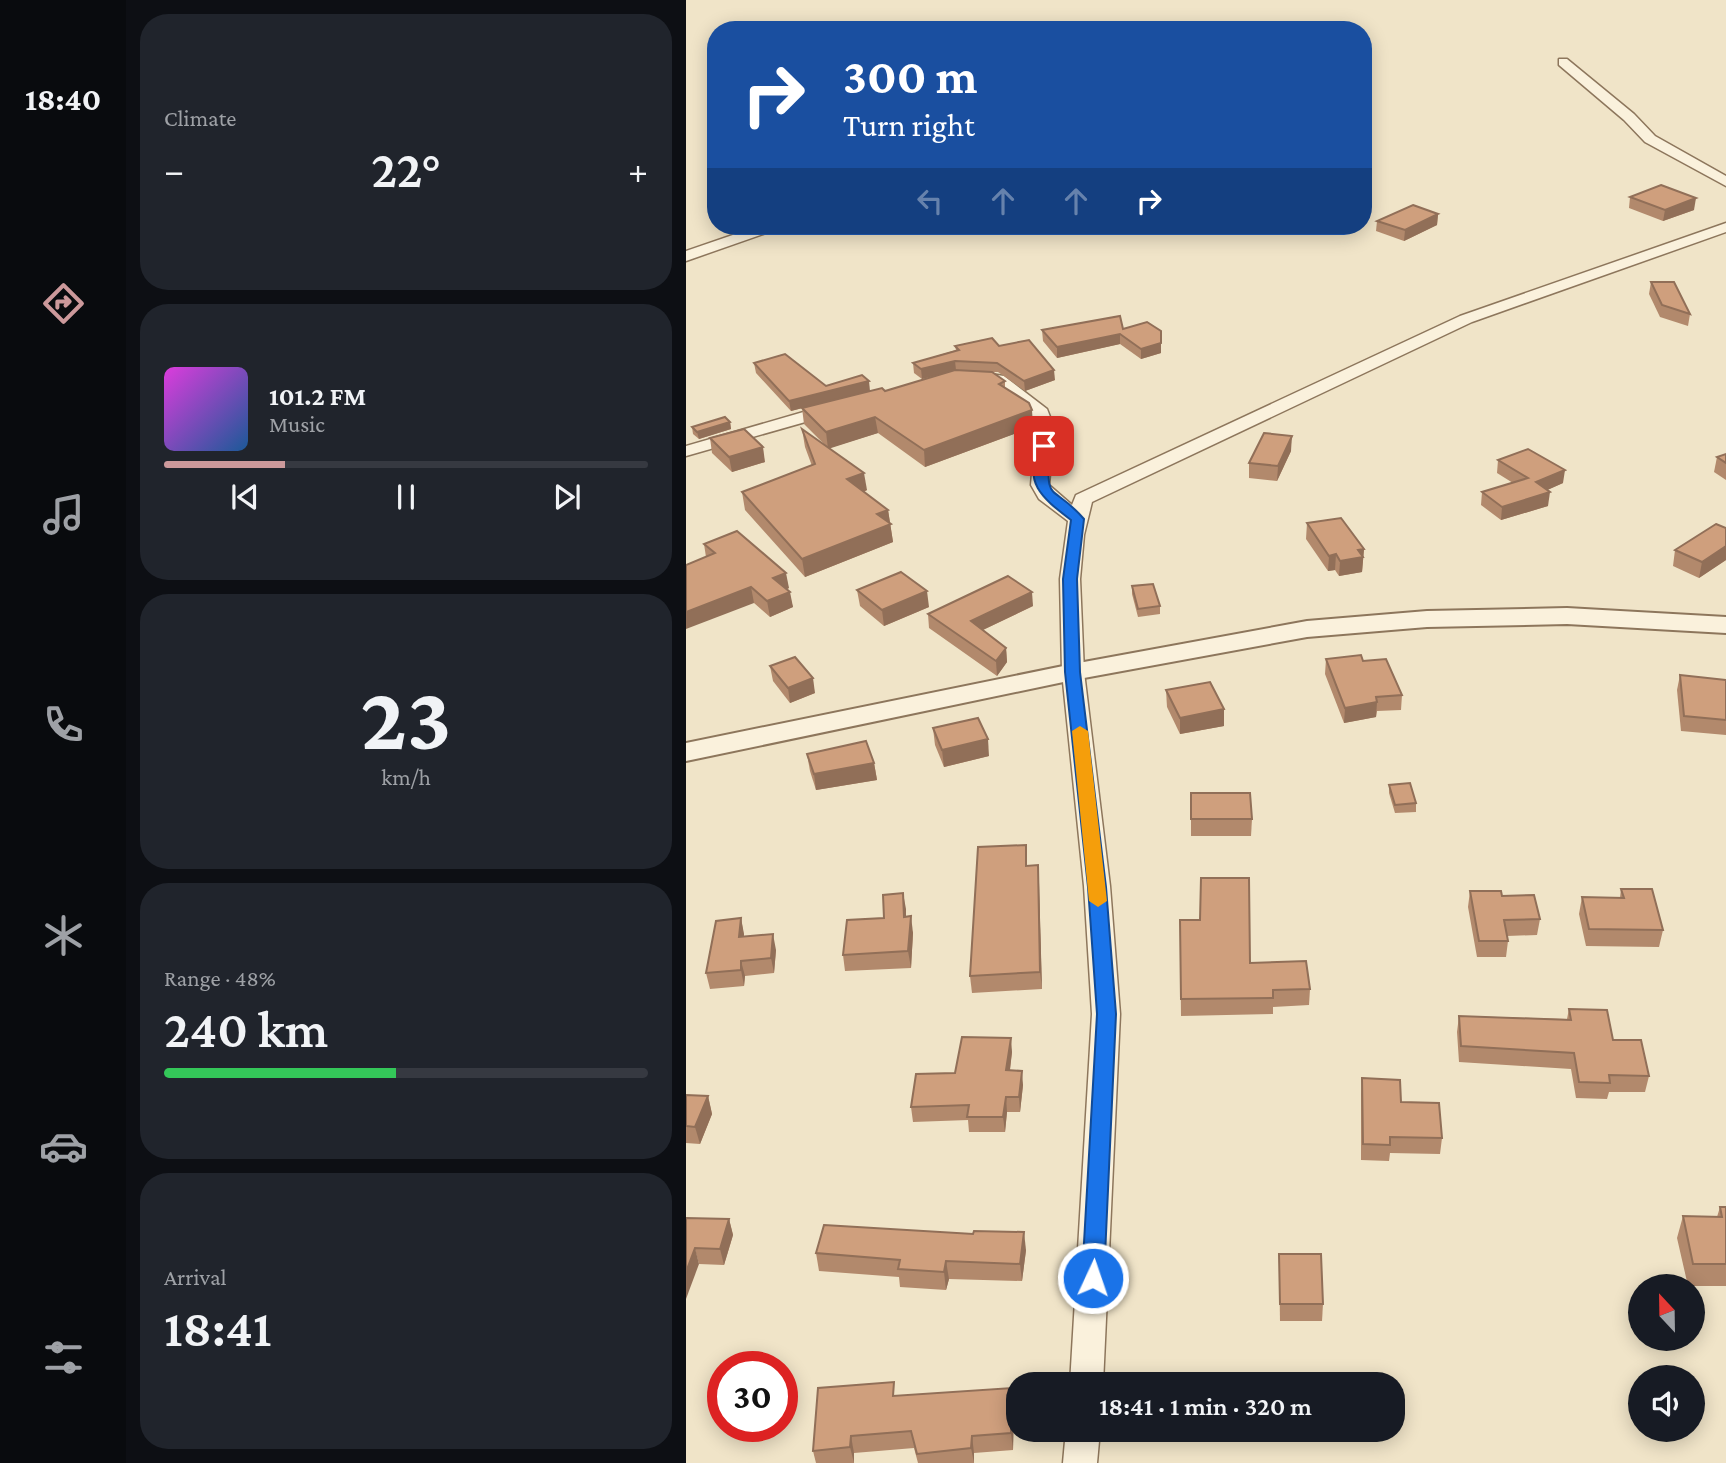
<!DOCTYPE html>
<html lang="en">
<head>
<meta charset="utf-8">
<style>
  body { margin:0; font-family:"Crimson Pro",serif; background:#20242c; color:#f1f3f6; height:100vh; display:flex; flex-direction:column; font-size:26px; white-space:nowrap }
  * { box-sizing:border-box; margin:0 }
  p { font-size:23px; color:#9ea1a6 }
  .icon { flex:none; width:38px; height:38px; fill:none; stroke:currentColor; stroke-width:2; stroke-linecap:round; stroke-linejoin:round }
  .map { position:relative; flex:1; overflow:hidden }
  .sheet { display:flex; flex-direction:column; gap:14px; padding:14px; background:#0d0f14; width:560px }
  .sheet>* { flex:none }
  .guide { position:absolute; left:21px; top:21px; width:665px; height:214px; border-radius:28px; box-shadow:0 4px 18px #0003; background:#1a4fa0; color:#fff; overflow:hidden }
  .needle { width:46px; rotate:338deg }
  .controls { position:absolute; left:942px; top:1274px; display:grid; gap:14px }
  .controls a { display:grid; place-items:center; width:77px; height:77px; border-radius:50%; background:#171b24; box-shadow:0 4px 18px #0003; font-size:35px }
  .speed { position:absolute; left:21px; top:1351px; display:flex; gap:14px; font-size:35px; font-weight:700; text-align:center }
  .speed>* { display:grid; place-content:center; width:91px; height:91px; border-radius:50%; background:#171b24; box-shadow:0 4px 18px #0003; line-height:1 }
  .speed .limit { border:10px solid #d22; background:#fff; color:#111 }
  .pin { position:absolute; display:grid; place-items:center; width:60px; height:60px; color:#fff; margin:-30px; border-radius:14px; box-shadow:0 4px 10px #0006 }
  .me { position:absolute; width:77px; margin:-38px; rotate:3deg; stroke-linejoin:round; filter:drop-shadow(0 0 5px #0008) }
  .turn { display:flex; align-items:center; gap:24px; height:147px; padding:0 21px; font-size:32px }
  .turn .icon { width:91px; height:91px; stroke-width:2.5 }
  .turn b { display:block; font-size:49px; line-height:60px }
  .lanes { display:flex; align-items:center; height:66px; padding:0 21px; background:#0003; justify-content:center; gap:35px; direction:ltr }
  .lanes .off { opacity:.35 }
  .big { font-size:52px; font-weight:600; line-height:1.1 }
  .sheet .card { flex:1; display:flex; flex-direction:column; justify-content:center; gap:10px; min-width:0; padding:0 24px; border-radius:28px; background:#20242c }
  .sheet .dial { align-items:center; gap:0 }
  .dial b { font-size:91px; line-height:1 }
  .song { display:flex; align-items:center; gap:21px }
  .cover { width:84px; height:84px; border-radius:10px; background:linear-gradient(135deg,hsl(300 70% 55%),hsl(210 70% 35%)) }
  .played { height:7px; border-radius:4px; background:linear-gradient(90deg,#cc999b 25%,#363941 25%) }
  .keys { display:flex; justify-content:space-around; direction:ltr }
  .heat { display:flex; justify-content:space-between; align-items:center; font-size:38px; direction:ltr }
  .charge { height:10px; border-radius:5px; background:linear-gradient(90deg,#34c759 48%,#363941 0) }
  .trip { position:absolute; left:320px; top:1372px; width:399px; height:70px; border-radius:28px; background:#171b24; box-shadow:0 4px 18px #0003; font-weight:600; line-height:70px; text-align:center }
  main { display:flex; flex:1; min-height:0 }
  .menu { display:flex; flex-direction:column; width:126px; justify-content:space-around; align-items:center; background:#090b0e; color:#9ea1a6 }
  .menu .icon { width:49px; height:49px }
  .menu .active { color:#cc999b }
  .menu b { font-size:32px; color:#f1f3f6 }
  .map>svg:first-child { display:block }
  .lines { fill:none; stroke-linecap:round; stroke-linejoin:round }
  .minor-casing { stroke:#8d765c; stroke-width:3 }
  .tertiary-casing { stroke:#8d765c; stroke-width:4 }
  .minor { fill:#faf1dc; fill-rule:evenodd }
  .tertiary { fill:#faf1dc; fill-rule:evenodd }
  .wall { fill:#b2896c }
  .shaded-wall { fill:#916f58 }
  .building { fill:#cf9f7d; stroke:#916f58; stroke-width:2 }
  .route { fill:#1a73e8; stroke:#114b97; stroke-width:2 }
  .slow { fill:#f59e0b }
</style>
</head>
<body>
<main>
<nav class="menu">
<b>18:40</b>
<svg class="icon active" aria-label="directions" viewBox="0 0 24 24"><path d="M12 3l9 9-9 9-9-9zM9 14v-3h6M13 9l2 2-2 2"/></svg>
<svg class="icon" aria-label="music" viewBox="0 0 24 24"><path d="M9 18V5l10-2v13"/><circle cx="6" cy="18" r="3"/><circle cx="16" cy="16" r="3"/></svg>
<svg class="icon" aria-label="phone" viewBox="0 0 24 24"><path d="M5 4h4l2 5-3 2q2 4 5 5l2-3 5 2v4C11 20 4 13 5 4z"/></svg>
<svg class="icon" aria-label="climate" viewBox="0 0 24 24"><path d="M12 3v18M4 7l16 10M4 17L20 7"/></svg>
<svg class="icon" aria-label="car" viewBox="0 0 24 24"><path d="M5 17H2v-5l4-1 3-4h7l3 4 3 1v5h-3M9 17h6M6 11h13"/><circle cx="7" cy="17" r="2"/><circle cx="17" cy="17" r="2"/></svg>
<svg class="icon" aria-label="filters" viewBox="0 0 24 24"><path d="M4 7h16M4 17h16"/><circle cx="9" cy="7" r="2"/><circle cx="15" cy="17" r="2"/></svg>
</nav>
<section class="sheet">
<div class="card"><p>Climate</p>
<div class="heat"><a>−</a><b class="big">22°</b><a>+</a></div>
</div>
<div class="card">
<div class="song"><i class="cover"></i><div><b>101.2 FM</b><p>Music</p></div></div>
<div class="played"></div>
<div class="keys"><svg class="icon" aria-label="previous" viewBox="0 0 24 24"><path d="M18 5L8 12l10 7zM5 5v14"/></svg><svg class="icon" aria-label="pause" viewBox="0 0 24 24"><path d="M8 5v14M16 5v14"/></svg><svg class="icon" aria-label="next" viewBox="0 0 24 24"><path d="M6 5l10 7-10 7zM19 5v14"/></svg></div>
</div>
<div class="card dial"><b>23</b><p>km/h</p></div>
<div class="card"><p>Range · 48%</p><b class="big">240 km</b><div class="charge"></div></div>
<div class="card"><p>Arrival</p><b class="big">18:41</b></div>
</section>
<div class="map">
<svg width="1040" height="1463" viewBox="0 0 1040 1463">
  <rect width="100%" height="100%" fill="#f0e4c8"/>
  <g class="lines">
    <g class="minor-casing">
      <g id="minor">
        <polygon points="873,59 881,59 948,114 969,136 1040,176 1040,186 959,142 938,120 873,65"/>
        <polygon points="1040,223 1040,232 786,322 406,502 398,535 394,579 398,672 424,886 434,1014 417,1384 384,1384 406,1014 398,886 376,672 374,579 382,521 353,499 345,485 350,427 344,412 307,384 285,381 282,377 291,372 318,376 361,409 368,427 363,485 386,505 390,495 774,316"/>
        <polygon points="73,226 100,226 0,261 0,251"/>
        <polygon points="145,404 151,405 154,409 151,413 0,456 0,446"/>
        <polygon points="380,1430 414,1430 411,1463 377,1463"/>
      </g>
    </g>
    <g class="tertiary-casing">
      <polygon id="tertiary" points="881,608 1040,617 1040,633 881,624 741,627 621,637 387,680 0,761 0,743 387,664 621,621 741,611"/>
    </g>
    <use href="#minor" class="minor"/>
    <use href="#tertiary" class="tertiary"/>
  </g>
  <g class="wall">
    <polygon points="944,197 1008,210 977,221 943,208"/>
    <polygon points="752,214 751,225 718,241 690,231 691,221"/>
    <polygon points="965,282 1004,314 1002,326 974,317 963,294"/>
    <polygon points="437,329 475,331 475,353 455,359 434,344 371,358 357,341 356,330"/>
    <polygon points="269,346 313,346 369,380 339,391 312,372 306,372 319,381 319,388 347,427 239,467 192,433 143,448 181,490 178,492 202,510 207,542 119,577 59,510 56,492 126,466 119,447 116,429 140,446 118,424 116,408 105,411 70,373 68,363 140,386 184,391 199,391 253,375 236,379 228,373 227,363 270,350"/>
    <polygon points="44,422 45,429 13,439 7,434 6,427"/>
    <polygon points="24,438 79,462 46,472 26,453"/>
    <polygon points="605,451 591,481 563,478 563,463"/>
    <polygon points="1040,454 1040,480 1028,472 1031,457"/>
    <polygon points="812,460 877,483 861,490 862,506 815,520 795,505 796,492 827,483 811,473"/>
    <polygon points="621,523 678,549 676,572 653,576 649,570 642,571 620,539"/>
    <polygon points="1040,528 1040,560 1013,578 987,566 989,550"/>
    <polygon points="18,544 103,588 101,589 107,607 84,617 68,603 20,557"/>
    <polygon points="446,586 474,606 474,614 452,617 446,594"/>
    <polygon points="171,590 243,607 198,626 174,606"/>
    <polygon points="347,606 297,630 320,648 321,662 311,676 243,628 242,614"/>
    <polygon points="640,659 677,661 716,695 715,710 691,711 690,717 658,723 639,674"/>
    <polygon points="84,666 129,693 104,703 87,681"/>
    <polygon points="994,675 1040,680 1040,735 995,731 991,690"/>
    <polygon points="480,690 538,726 494,734 481,707"/>
    <polygon points="247,728 303,756 258,767 249,745"/>
    <polygon points="121,754 188,763 191,780 130,790 124,771"/>
    <polygon points="703,785 730,803 730,812 709,813 703,793"/>
    <polygon points="505,793 566,819 565,836 505,836"/>
    <polygon points="352,865 356,989 286,993 284,976 341,866"/>
    <polygon points="935,889 977,930 973,947 900,946 893,914 896,897 934,898"/>
    <polygon points="784,891 816,896 854,919 851,935 821,936 822,941 820,957 791,957 782,907"/>
    <polygon points="220,909 220,917 227,933 225,968 159,971 157,955 198,918"/>
    <polygon points="55,918 58,937 90,950 88,973 59,976 58,986 24,989 20,973"/>
    <polygon points="494,920 564,963 624,989 623,1005 587,1007 587,1014 495,1016"/>
    <polygon points="883,1009 927,1040 963,1076 959,1092 923,1092 921,1099 890,1098 885,1069 773,1062 771,1032 773,1016 881,1019"/>
    <polygon points="326,1052 324,1070 337,1085 334,1112 321,1112 319,1132 283,1132 282,1120 227,1122 225,1107 269,1073"/>
    <polygon points="676,1078 715,1102 756,1138 754,1154 704,1153 703,1161 675,1160 675,1094"/>
    <polygon points="0,1095 22,1096 26,1114 14,1144 0,1143"/>
    <polygon points="1034,1207 1040,1207 1040,1286 1002,1286 991,1238 997,1216 1031,1217"/>
    <polygon points="0,1218 43,1219 47,1235 38,1265 13,1264"/>
    <polygon points="340,1250 336,1281 263,1279 260,1290 214,1287 213,1277 133,1271 130,1253"/>
    <polygon points="593,1254 637,1304 636,1321 594,1321"/>
    <polygon points="210,1395 328,1405 327,1450 288,1453 288,1463 232,1463 228,1448 168,1453 168,1463 130,1463 127,1451"/>
  </g>
  <g class="shaded-wall">
    <polygon points="1010,198 1008,210 977,221 979,210"/>
    <polygon points="752,214 751,225 718,241 719,230"/>
    <polygon points="434,334 434,344 371,358 371,347"/>
    <polygon points="475,343 475,353 455,359 455,349"/>
    <polygon points="269,361 270,370 236,379 235,369"/>
    <polygon points="368,370 369,380 339,391 338,381"/>
    <polygon points="183,381 184,391 105,411 103,401"/>
    <polygon points="346,410 347,427 239,467 238,450"/>
    <polygon points="189,417 192,433 142,449 140,432"/>
    <polygon points="44,422 45,429 13,439 11,432"/>
    <polygon points="606,436 605,451 591,481 592,466"/>
    <polygon points="77,447 79,462 46,472 43,457"/>
    <polygon points="879,470 877,483 848,496 850,482"/>
    <polygon points="178,473 181,490 164,497 161,479"/>
    <polygon points="864,492 862,506 815,520 816,507"/>
    <polygon points="202,510 207,542 119,577 116,559 191,514"/>
    <polygon points="1040,546 1040,560 1013,578 1016,562"/>
    <polygon points="678,549 676,572 653,576 654,561 672,550"/>
    <polygon points="650,554 649,570 642,571 643,556"/>
    <polygon points="100,573 103,588 90,594 87,578"/>
    <polygon points="65,587 68,603 0,629 0,612"/>
    <polygon points="241,591 243,607 198,626 196,610"/>
    <polygon points="104,592 107,607 84,617 81,601"/>
    <polygon points="346,592 347,606 286,635 285,621"/>
    <polygon points="320,648 321,662 311,676 310,661"/>
    <polygon points="127,678 129,693 104,703 102,688"/>
    <polygon points="691,702 690,717 658,723 659,708"/>
    <polygon points="538,709 538,726 494,734 494,718"/>
    <polygon points="302,739 303,756 258,767 256,750"/>
    <polygon points="188,763 191,780 130,790 128,774"/>
    <polygon points="352,865 353,882 356,989 354,972"/>
    <polygon points="217,893 220,909 220,933 218,917"/>
    <polygon points="225,916 227,933 225,968 222,951"/>
    <polygon points="55,918 58,934 57,953 53,937"/>
    <polygon points="87,934 90,950 88,973 85,958"/>
    <polygon points="55,961 59,976 58,986 55,970"/>
    <polygon points="325,1038 326,1052 322,1085 320,1070"/>
    <polygon points="336,1071 337,1085 334,1112 333,1097"/>
    <polygon points="22,1096 26,1114 14,1144 9,1127"/>
    <polygon points="320,1097 321,1112 319,1132 317,1117"/>
    <polygon points="43,1219 47,1235 38,1265 34,1249"/>
    <polygon points="338,1232 340,1250 336,1281 334,1264"/>
    <polygon points="9,1248 13,1264 0,1299 0,1272"/>
    <polygon points="260,1261 263,1279 260,1290 258,1272"/>
    <polygon points="326,1388 328,1405 327,1450 325,1433"/>
    <polygon points="165,1436 168,1453 168,1463 164,1447"/>
    <polygon points="286,1436 288,1453 288,1463 285,1448"/>
  </g>
  <g class="building">
    <polygon points="975,185 1010,198 979,210 944,197"/>
    <polygon points="727,205 752,214 719,230 691,221"/>
    <polygon points="965,282 988,282 1004,314 976,305"/>
    <polygon points="434,316 437,329 461,322 475,331 475,343 455,349 434,334 371,347 356,330"/>
    <polygon points="306,338 313,346 343,340 368,370 338,381 311,363 269,361 235,369 227,363 273,350 269,346"/>
    <polygon points="99,354 140,386 176,375 183,381 103,401 68,363"/>
    <polygon points="269,370 306,372 319,381 313,384 343,403 346,410 238,450 189,417 140,432 116,408 196,388 199,391"/>
    <polygon points="39,417 44,422 11,432 6,427"/>
    <polygon points="58,429 77,447 43,457 24,438"/>
    <polygon points="116,429 178,473 161,479 202,510 191,514 205,524 116,559 56,492 129,464"/>
    <polygon points="578,433 606,436 592,466 563,463"/>
    <polygon points="842,449 879,470 850,482 864,492 816,507 796,492 842,478 812,460"/>
    <polygon points="1040,454 1040,463 1031,457"/>
    <polygon points="655,518 678,549 672,550 677,557 654,561 650,554 643,556 621,523"/>
    <polygon points="1030,524 1040,528 1040,546 1016,562 989,550"/>
    <polygon points="51,531 100,573 87,578 104,592 81,601 65,587 0,612 0,565 29,553 18,544"/>
    <polygon points="215,572 241,591 196,610 171,590"/>
    <polygon points="322,576 346,592 285,621 320,648 310,661 242,614"/>
    <polygon points="467,584 474,606 452,609 446,586"/>
    <polygon points="675,655 677,661 700,659 716,695 690,697 691,702 659,708 640,659"/>
    <polygon points="109,657 127,678 102,688 84,666"/>
    <polygon points="994,675 1040,680 1040,720 998,716"/>
    <polygon points="524,682 538,709 494,718 480,690"/>
    <polygon points="292,718 302,739 256,750 247,728"/>
    <polygon points="180,741 188,763 128,774 121,754"/>
    <polygon points="724,783 730,803 709,805 703,785"/>
    <polygon points="505,793 564,793 566,819 505,819"/>
    <polygon points="340,845 340,866 352,865 354,972 284,976 292,847"/>
    <polygon points="515,878 563,878 564,963 620,961 624,989 587,990 587,998 495,999 494,920 514,920"/>
    <polygon points="935,889 966,889 977,930 903,929 896,897 938,898"/>
    <polygon points="784,891 815,891 816,896 848,895 854,919 818,920 822,941 793,941"/>
    <polygon points="217,893 218,917 225,916 222,951 157,955 161,920 198,918 197,895"/>
    <polygon points="55,918 53,937 87,934 85,958 55,961 55,970 20,973 30,921"/>
    <polygon points="883,1009 921,1010 927,1040 955,1040 963,1076 923,1075 924,1083 893,1082 888,1053 775,1046 773,1016 885,1020"/>
    <polygon points="276,1037 325,1038 320,1070 336,1071 333,1097 320,1097 317,1117 281,1117 283,1105 225,1107 230,1074 269,1073"/>
    <polygon points="676,1078 714,1080 715,1102 753,1103 756,1138 704,1137 704,1145 677,1144"/>
    <polygon points="0,1095 22,1096 9,1127 0,1126"/>
    <polygon points="1034,1207 1040,1207 1040,1264 1007,1264 997,1216 1036,1217"/>
    <polygon points="0,1218 43,1219 34,1249 9,1248 0,1272"/>
    <polygon points="138,1225 287,1234 288,1231 338,1232 334,1264 260,1261 258,1272 212,1269 214,1260 130,1253"/>
    <polygon points="593,1254 635,1254 637,1304 594,1304"/>
    <polygon points="208,1382 207,1396 326,1388 325,1433 286,1436 285,1448 231,1454 225,1431 165,1436 164,1447 127,1451 132,1388"/>
  </g>
  <path class="route" d="M353,444L364,446C359,507 365,481 398,519L391,579L394,672L420,887L430,1014L418,1278L415,1285L407,1287L399,1285L396,1278L411,1014L402,887L379,672L377,579L385,520C355,497 337,483 353,444Z"/>
  <polygon class="slow" points="394,726 402,731 421,901 412,907 403,901 386,731"/>
</svg>
<div class="controls">
<a><svg class="needle" viewBox="-14 -14 28 28"><path d="M0-13l5 13h-10z" fill="#e53935"/><path d="M0 13l5-13h-10z" fill="#9ea1a6"/></svg></a>
<a><svg class="icon" aria-label="sound" viewBox="0 0 24 24"><path d="M4 9h4l5-4v14l-5-4H4zM17 9q2 3 0 6"/></svg></a>
</div>
<div class="speed"><div class="limit">30</div></div>
<div class="pin" style="left:358px;top:446px;background:#d93025"><svg class="icon" aria-label="arrive" viewBox="0 0 24 24"><path d="M6 21V4h12l-3 4 3 4H6"/></svg></div>
<svg class="me" style="left:407px;top:1278px" viewBox="-20 -20 40 40"><circle r="17" fill="#1a73e8" stroke="#fff" stroke-width="3"/><path d="M0-11L8 9 0 5-8 9z" fill="#fff"/></svg>
<div class="trip">18:41 · 1 min · 320 m</div>
<div class="guide">
<div class="turn"><svg class="icon" aria-label="right" viewBox="0 0 24 24"><path d="M7 20v-9h11M14 6l5 5-5 5"/></svg><div><b>300 m</b>Turn right</div></div>
<div class="lanes"><svg class="icon off" aria-label="left" viewBox="0 0 24 24"><path d="M17 20v-9H6M10 6l-5 5 5 5"/></svg><svg class="icon off" aria-label="ahead" viewBox="0 0 24 24"><path d="M12 20V5M6 11l6-6 6 6"/></svg><svg class="icon off" aria-label="ahead" viewBox="0 0 24 24"><path d="M12 20V5M6 11l6-6 6 6"/></svg><svg class="icon" aria-label="right" viewBox="0 0 24 24"><path d="M7 20v-9h11M14 6l5 5-5 5"/></svg></div>
</div>
</div>
</main>
</body>
</html>
